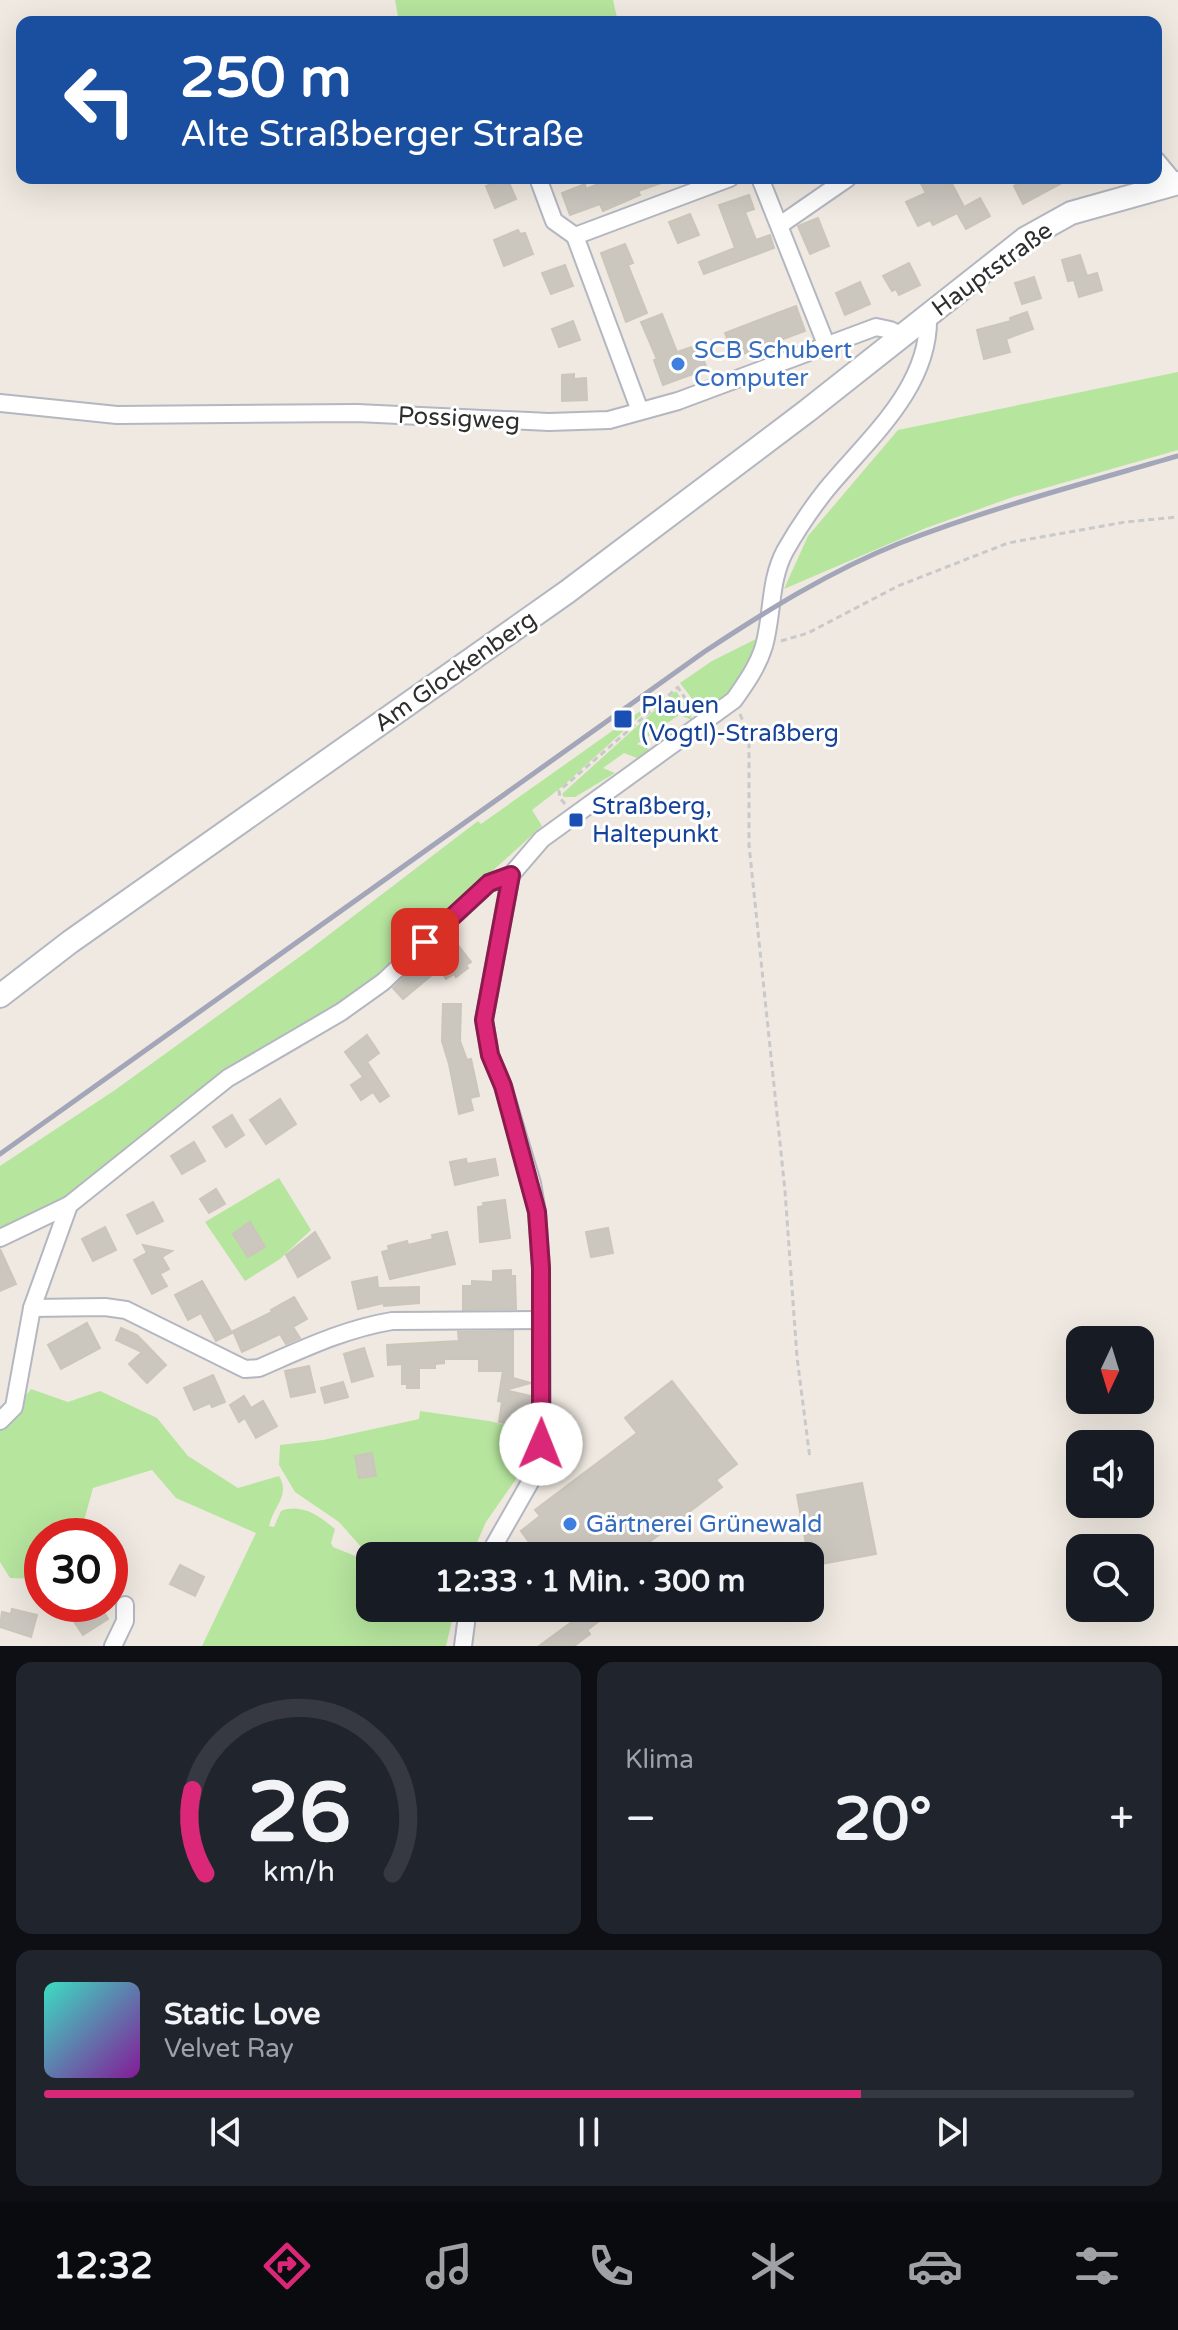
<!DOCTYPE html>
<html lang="de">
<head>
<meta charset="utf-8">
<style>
  body { margin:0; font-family:"Varela Round",sans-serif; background:#20242c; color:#f1f3f6; height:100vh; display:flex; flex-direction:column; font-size:30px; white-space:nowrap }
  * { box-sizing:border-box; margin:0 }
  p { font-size:26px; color:#9ea1a6 }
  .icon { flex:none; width:44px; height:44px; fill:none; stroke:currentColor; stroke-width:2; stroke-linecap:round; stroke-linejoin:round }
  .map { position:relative; height:1646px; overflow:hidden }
  .panel { display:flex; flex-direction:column; gap:16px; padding:16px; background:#0d0f14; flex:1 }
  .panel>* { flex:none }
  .guide { position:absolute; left:16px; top:16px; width:1146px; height:168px; border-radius:16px; box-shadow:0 8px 32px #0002; background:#1a4fa0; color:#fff; overflow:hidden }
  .needle { width:52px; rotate:184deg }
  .tools { position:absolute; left:1066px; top:1326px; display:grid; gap:16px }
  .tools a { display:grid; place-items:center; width:88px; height:88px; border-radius:16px; background:#171b24; box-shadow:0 8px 32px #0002; font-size:40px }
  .speed { position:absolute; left:24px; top:1518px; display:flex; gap:16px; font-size:40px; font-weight:700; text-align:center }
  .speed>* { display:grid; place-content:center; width:104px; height:104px; border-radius:50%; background:#171b24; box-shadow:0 8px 32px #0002; line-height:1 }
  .speed .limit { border:12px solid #d22; background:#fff; color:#111 }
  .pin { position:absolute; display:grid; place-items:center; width:68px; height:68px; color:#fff; margin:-34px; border-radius:16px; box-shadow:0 4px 12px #0006 }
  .me { position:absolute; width:88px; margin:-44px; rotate:1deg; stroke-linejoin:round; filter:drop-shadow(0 0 6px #0008) }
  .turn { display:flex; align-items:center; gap:28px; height:168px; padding:0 32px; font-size:36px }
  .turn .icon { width:104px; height:104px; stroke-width:2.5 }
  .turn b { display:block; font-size:56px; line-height:68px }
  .big { font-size:60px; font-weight:800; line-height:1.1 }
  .panel .card { flex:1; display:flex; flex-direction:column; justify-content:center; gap:12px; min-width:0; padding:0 28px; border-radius:16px; background:#20242c }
  .panel .dial { align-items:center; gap:0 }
  .dial svg { height:208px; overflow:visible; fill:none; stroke:#363941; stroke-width:7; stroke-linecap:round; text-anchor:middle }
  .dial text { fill:#f1f3f6; stroke:none }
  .song { display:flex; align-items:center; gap:24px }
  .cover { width:96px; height:96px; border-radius:12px; background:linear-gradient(135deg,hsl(170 70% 55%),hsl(290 70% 35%)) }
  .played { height:8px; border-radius:4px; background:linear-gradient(90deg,#db2777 75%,#363941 75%) }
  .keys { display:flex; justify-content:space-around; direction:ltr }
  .heat { display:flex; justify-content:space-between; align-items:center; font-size:44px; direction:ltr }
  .panel .tiles { flex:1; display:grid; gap:16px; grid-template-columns:1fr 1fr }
  .card:last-child { grid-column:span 2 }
  .trip { position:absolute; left:356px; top:1542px; width:468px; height:80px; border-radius:16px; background:#171b24; box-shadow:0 8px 32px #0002; font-weight:800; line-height:80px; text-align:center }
  .tab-bar { display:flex; height:128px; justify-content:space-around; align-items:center; background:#090b0e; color:#9ea1a6 }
  .tab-bar .icon { width:56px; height:56px }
  .tab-bar .current { color:#db2777 }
  .tab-bar b { font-size:36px; color:#f1f3f6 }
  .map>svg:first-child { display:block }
  .green { fill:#b6e59e }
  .building { fill:#cbc7bf; stroke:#cbc5ba; stroke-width:2 }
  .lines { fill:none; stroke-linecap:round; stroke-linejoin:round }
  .street-casing { stroke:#b4b7c1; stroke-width:20 }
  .secondary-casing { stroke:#b4b7c1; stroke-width:26 }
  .path { stroke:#c9c9c9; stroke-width:3; stroke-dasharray:6 4; stroke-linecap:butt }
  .street { stroke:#fff; stroke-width:16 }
  .secondary { stroke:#fff; stroke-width:22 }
  .rail { stroke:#a3a6b8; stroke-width:5 }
  .route-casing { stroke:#8e194d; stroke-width:20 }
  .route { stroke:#db2777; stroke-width:14 }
  .shop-dot { fill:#3f7fe0; stroke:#fff; stroke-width:3 }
  .transit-dot { fill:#1a4fb4; stroke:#fff; stroke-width:3 }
  .labels { text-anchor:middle; stroke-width:6; stroke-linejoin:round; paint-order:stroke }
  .street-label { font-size:24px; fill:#2e2e2e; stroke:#fff }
  .shop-label { font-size:24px; fill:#366cbe; stroke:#fff; text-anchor:start }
  .transit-label { font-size:24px; fill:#164399; stroke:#fff; text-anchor:start }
</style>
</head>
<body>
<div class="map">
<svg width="1178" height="1646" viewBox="0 0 1178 1646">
  <rect width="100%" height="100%" fill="#efe9e1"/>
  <g class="green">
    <polygon points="395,0 613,0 618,22 399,22"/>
    <polygon points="1178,372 1178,450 1013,497 926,528 784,589 808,536 898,430"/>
    <path d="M756,639C748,670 730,695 704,714L680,683L712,661Z"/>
    <polygon points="676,691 690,711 692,720 679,715 637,744 651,750 637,758 624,753 603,768 615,773 575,797 564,797 562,794"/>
    <polygon points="663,695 563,786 532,810 542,826 356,995 222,1074 63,1199 0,1232 0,1166 115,1090 309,950 478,821 481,824"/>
    <polygon points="279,1178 311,1230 280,1259 245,1281 205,1222"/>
    <path d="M31,1389L68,1402L100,1391L157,1418L188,1456L238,1488L279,1476C291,1495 273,1507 269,1526L274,1527L281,1511C302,1503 319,1516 335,1529L331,1543L333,1547L370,1562V1608H455L446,1646H202L256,1533L176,1498L152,1470L93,1488L82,1528L85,1536H42V1579L10,1578L0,1562V1427Z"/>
    <polygon points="420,1411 489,1421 532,1431 525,1466 486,1522 471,1556 370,1557 339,1522 295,1492 279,1465 280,1445 323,1440 419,1419"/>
  </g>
  <g class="building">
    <polygon points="507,178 516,199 495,208 486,186"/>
    <polygon points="613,178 670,178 670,180 638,191 640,195 603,211 600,204 570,215 562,193 585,184 586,189"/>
    <polygon points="918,178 949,178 964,207 980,198 990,216 966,229 957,213 933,225 930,220 918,226 906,202 926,193"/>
    <polygon points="1029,178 1071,178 1023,204 1014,186"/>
    <polygon points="749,195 754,209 745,212 756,240 770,235 774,248 704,274 699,262 735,248 719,205"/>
    <polygon points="690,214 699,235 678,243 669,222"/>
    <polygon points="818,218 829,246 810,254 798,226"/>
    <polygon points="518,230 520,234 525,233 533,254 504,266 494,240"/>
    <polygon points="625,244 633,263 628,265 647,313 626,322 601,253"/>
    <polygon points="1080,255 1087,276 1097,273 1102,290 1079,297 1074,280 1068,281 1062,260"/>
    <polygon points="909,263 920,285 899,295 896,289 892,291 883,276"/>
    <polygon points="565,265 573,286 551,294 542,273"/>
    <polygon points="1034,277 1041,298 1022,304 1015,283"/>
    <polygon points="860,282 870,304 845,315 836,293"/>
    <polygon points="796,306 805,331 735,357 725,333"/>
    <polygon points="1027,312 1033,329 1006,339 1010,352 984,359 977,330 1011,321 1010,318"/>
    <polygon points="662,314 677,352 698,345 707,369 663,385 654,360 657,359 641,322"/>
    <polygon points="573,321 580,340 559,347 552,329"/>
    <polygon points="574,374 574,379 586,378 587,400 562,401 562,375"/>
    <polygon points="454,940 471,962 466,965 468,968 456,977 454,974 446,979 439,969 403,999 393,988 415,967"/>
    <polygon points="443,1004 461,1004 460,1041 467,1060 471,1059 479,1096 470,1098 473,1110 459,1114 449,1064 442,1041"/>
    <polygon points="367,1035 379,1053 367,1062 389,1096 380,1102 373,1092 361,1100 351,1085 363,1077 345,1052"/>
    <polygon points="280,1099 296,1124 266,1144 250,1120"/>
    <polygon points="232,1115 244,1135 226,1147 213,1127"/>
    <polygon points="194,1142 205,1161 182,1174 171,1156"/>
    <polygon points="466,1159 467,1164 495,1159 498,1175 455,1185 450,1162"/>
    <polygon points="216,1189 225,1204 209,1213 200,1199"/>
    <polygon points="505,1200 510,1238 480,1242 478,1207 484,1206 483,1203"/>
    <polygon points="153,1202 163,1221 137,1234 127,1215"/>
    <polygon points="250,1222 265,1247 248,1257 233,1234"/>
    <polygon points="105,1227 116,1250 93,1261 82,1239"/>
    <polygon points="608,1228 613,1253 591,1257 586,1232"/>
    <polygon points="315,1232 330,1258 298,1277 286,1255"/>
    <polygon points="447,1232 455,1264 390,1279 382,1252 389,1250 388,1246 407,1241 408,1245 433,1239 432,1235"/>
    <polygon points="143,1245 172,1251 162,1257 169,1269 160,1274 167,1286 152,1294 134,1260 147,1253"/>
    <polygon points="0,1249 16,1284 0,1291"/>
    <polygon points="511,1270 511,1276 515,1276 516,1309 463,1310 463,1286 472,1286 472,1281 493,1282 493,1271"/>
    <polygon points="377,1277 378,1288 419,1287 419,1303 384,1306 384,1303 358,1309 352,1282"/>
    <polygon points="202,1281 232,1333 216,1341 201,1313 188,1320 175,1295"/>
    <polygon points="294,1297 307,1319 293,1327 300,1338 286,1344 280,1334 242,1352 233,1331 272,1312 271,1310"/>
    <polygon points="87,1323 100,1348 61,1369 48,1345"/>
    <polygon points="121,1328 137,1335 166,1365 147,1383 129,1364 142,1352 116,1340"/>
    <polygon points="513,1331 513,1378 531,1383 505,1390 531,1396 531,1427 499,1422 502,1402 498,1401 503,1371 479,1371 479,1359 444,1359 444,1363 435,1364 435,1368 419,1368 419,1388 407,1388 407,1384 402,1384 402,1364 388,1365 387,1345 459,1341 458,1332"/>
    <polygon points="364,1348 373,1376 352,1382 344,1354"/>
    <polygon points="309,1366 315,1392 291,1397 285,1371"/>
    <polygon points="213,1375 225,1402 212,1407 210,1403 194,1410 184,1388"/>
    <polygon points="672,1381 737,1464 716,1480 722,1487 631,1556 539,1556 521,1531 540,1516 535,1510 637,1433 625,1418"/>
    <polygon points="343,1382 348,1397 325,1403 321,1388"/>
    <polygon points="244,1396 251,1408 263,1401 277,1426 256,1438 245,1418 239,1422 230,1405"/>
    <polygon points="372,1453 376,1476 359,1478 355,1456"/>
    <polygon points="862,1483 876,1554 810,1566 797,1495"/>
    <polygon points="180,1565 204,1577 195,1596 170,1584"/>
    <polygon points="78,1604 99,1604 108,1619 83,1635 67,1611"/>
    <polygon points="591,1608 617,1608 587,1630 590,1634 574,1646 539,1646"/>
    <polygon points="12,1609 37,1615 31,1637 0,1627 2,1612 11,1614"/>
  </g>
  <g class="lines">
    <g class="street-casing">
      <g id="street">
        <polyline points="1156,160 1176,184"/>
        <polyline points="538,178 554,221 575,236"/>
        <polyline points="760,178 826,344"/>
        <polyline points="780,225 848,178"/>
        <polyline points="0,403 117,415 357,413 549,422 609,420 678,401 876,327 890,330 902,336"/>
        <polyline points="640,411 575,236 730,178"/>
        <path d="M0,1238L69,1205L228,1078L341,1012L383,982L489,883L511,875L542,839L734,700C746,683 758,666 764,646C773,614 769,581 785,551C797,530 811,509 826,490C868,439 931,387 928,315"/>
        <path d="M32,1308L105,1307L126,1310L245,1369L259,1368C303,1349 344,1329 392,1321L540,1320"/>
        <polyline points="0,1421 14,1407 32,1308 69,1205"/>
        <polyline points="488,1556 533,1477 540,1461 542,1427 541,1268 537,1212 532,1183 503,1086 490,1055 484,1020 511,875"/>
        <polyline points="113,1646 125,1621 125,1605"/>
        <polyline points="463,1646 468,1608"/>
      </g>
    </g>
    <g class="secondary-casing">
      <polyline id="secondary" points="0,996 70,942 567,592 807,411 1026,238 1071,213 1178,183"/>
    </g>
    <g class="path">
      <polyline points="781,641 808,633 898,586 1008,543 1125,522 1178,517"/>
      <polyline points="677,686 693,710"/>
      <polyline points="740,714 749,736 749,845 785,1191 797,1357 810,1459"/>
      <polyline points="565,804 560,798 559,791 677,688"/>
    </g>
    <use href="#street" class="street"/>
    <use href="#secondary" class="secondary"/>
    <path class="rail" d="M0,1154L704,652C766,611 830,571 900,543C990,508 1085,483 1178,456"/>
  </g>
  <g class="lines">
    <g class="route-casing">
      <polyline id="route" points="425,942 489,883 511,875 484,1020 490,1055 503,1086 537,1212 541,1268 541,1444"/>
    </g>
    <use href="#route" class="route"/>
  </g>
  <g class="shop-dot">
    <circle cx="678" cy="364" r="8"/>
    <circle cx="570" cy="1524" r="8"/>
  </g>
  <g class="transit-dot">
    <rect x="613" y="709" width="20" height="20" rx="4"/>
    <rect x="568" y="812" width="16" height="16" rx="4"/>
  </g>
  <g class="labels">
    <g class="street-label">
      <text transform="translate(992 269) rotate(-36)" y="8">Hauptstraße</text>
      <text transform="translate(459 418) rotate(3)" y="8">Possigweg</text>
      <text transform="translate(455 671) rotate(-35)" y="8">Am Glockenberg</text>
    </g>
    <g class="shop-label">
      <text x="694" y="358">SCB Schubert<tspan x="694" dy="28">Computer</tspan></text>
      <text x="586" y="1532">Gärtnerei Grünewald</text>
    </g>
    <g class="transit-label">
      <text x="641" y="713">Plauen<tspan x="641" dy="28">(Vogtl)-Straßberg</tspan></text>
      <text x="592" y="814">Straßberg,<tspan x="592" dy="28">Haltepunkt</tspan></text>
    </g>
  </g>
</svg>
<div class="tools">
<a><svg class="needle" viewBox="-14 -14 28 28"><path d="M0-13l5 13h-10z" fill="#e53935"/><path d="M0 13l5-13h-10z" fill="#9ea1a6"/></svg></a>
<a><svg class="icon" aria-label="sound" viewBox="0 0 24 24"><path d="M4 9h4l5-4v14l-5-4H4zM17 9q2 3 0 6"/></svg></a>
<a><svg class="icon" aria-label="search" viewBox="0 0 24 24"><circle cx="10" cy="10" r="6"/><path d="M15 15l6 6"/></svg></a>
</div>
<div class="speed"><div class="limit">30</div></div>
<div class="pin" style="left:425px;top:942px;background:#d93025"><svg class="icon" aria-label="arrive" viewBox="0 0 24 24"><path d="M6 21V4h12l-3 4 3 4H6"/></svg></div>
<svg class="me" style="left:541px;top:1444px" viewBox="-20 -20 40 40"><circle r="19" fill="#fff"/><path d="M0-13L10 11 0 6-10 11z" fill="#db2777"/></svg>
<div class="trip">12:33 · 1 Min. · 300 m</div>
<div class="guide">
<div class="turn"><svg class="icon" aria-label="left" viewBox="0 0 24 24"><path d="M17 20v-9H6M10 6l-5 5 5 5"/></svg><div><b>250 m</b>Alte Straßberger Straße</div></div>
</div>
</div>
<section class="panel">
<div class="tiles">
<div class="card dial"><svg viewBox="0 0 100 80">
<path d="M14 69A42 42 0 1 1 86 69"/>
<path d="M14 69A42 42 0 0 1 9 37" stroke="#db2777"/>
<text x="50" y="56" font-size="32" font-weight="700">26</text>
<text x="50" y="72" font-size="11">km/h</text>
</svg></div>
<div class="card"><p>Klima</p>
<div class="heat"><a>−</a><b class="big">20°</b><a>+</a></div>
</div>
<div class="card">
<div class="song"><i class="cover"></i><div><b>Static Love</b><p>Velvet Ray</p></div></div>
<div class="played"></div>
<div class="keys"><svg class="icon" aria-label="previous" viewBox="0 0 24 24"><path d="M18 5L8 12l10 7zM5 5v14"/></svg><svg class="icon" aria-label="pause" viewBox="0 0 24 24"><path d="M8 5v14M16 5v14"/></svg><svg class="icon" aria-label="next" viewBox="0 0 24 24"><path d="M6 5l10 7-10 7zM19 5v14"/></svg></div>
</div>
</div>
</section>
<nav class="tab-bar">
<b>12:32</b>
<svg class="icon current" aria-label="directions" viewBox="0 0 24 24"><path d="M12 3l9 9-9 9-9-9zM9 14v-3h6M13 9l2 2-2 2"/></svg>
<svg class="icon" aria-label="music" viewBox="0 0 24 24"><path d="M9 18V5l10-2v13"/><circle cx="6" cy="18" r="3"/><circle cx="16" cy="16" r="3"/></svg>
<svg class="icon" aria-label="phone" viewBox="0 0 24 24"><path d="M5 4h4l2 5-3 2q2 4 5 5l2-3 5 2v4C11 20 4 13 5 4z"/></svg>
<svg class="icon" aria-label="climate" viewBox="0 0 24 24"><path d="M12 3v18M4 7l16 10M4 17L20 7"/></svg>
<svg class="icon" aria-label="car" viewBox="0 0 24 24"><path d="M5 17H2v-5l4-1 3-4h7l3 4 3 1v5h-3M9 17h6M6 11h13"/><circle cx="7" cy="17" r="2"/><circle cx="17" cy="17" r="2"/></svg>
<svg class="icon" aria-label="filters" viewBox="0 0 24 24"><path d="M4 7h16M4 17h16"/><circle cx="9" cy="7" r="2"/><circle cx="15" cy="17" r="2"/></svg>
</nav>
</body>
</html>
